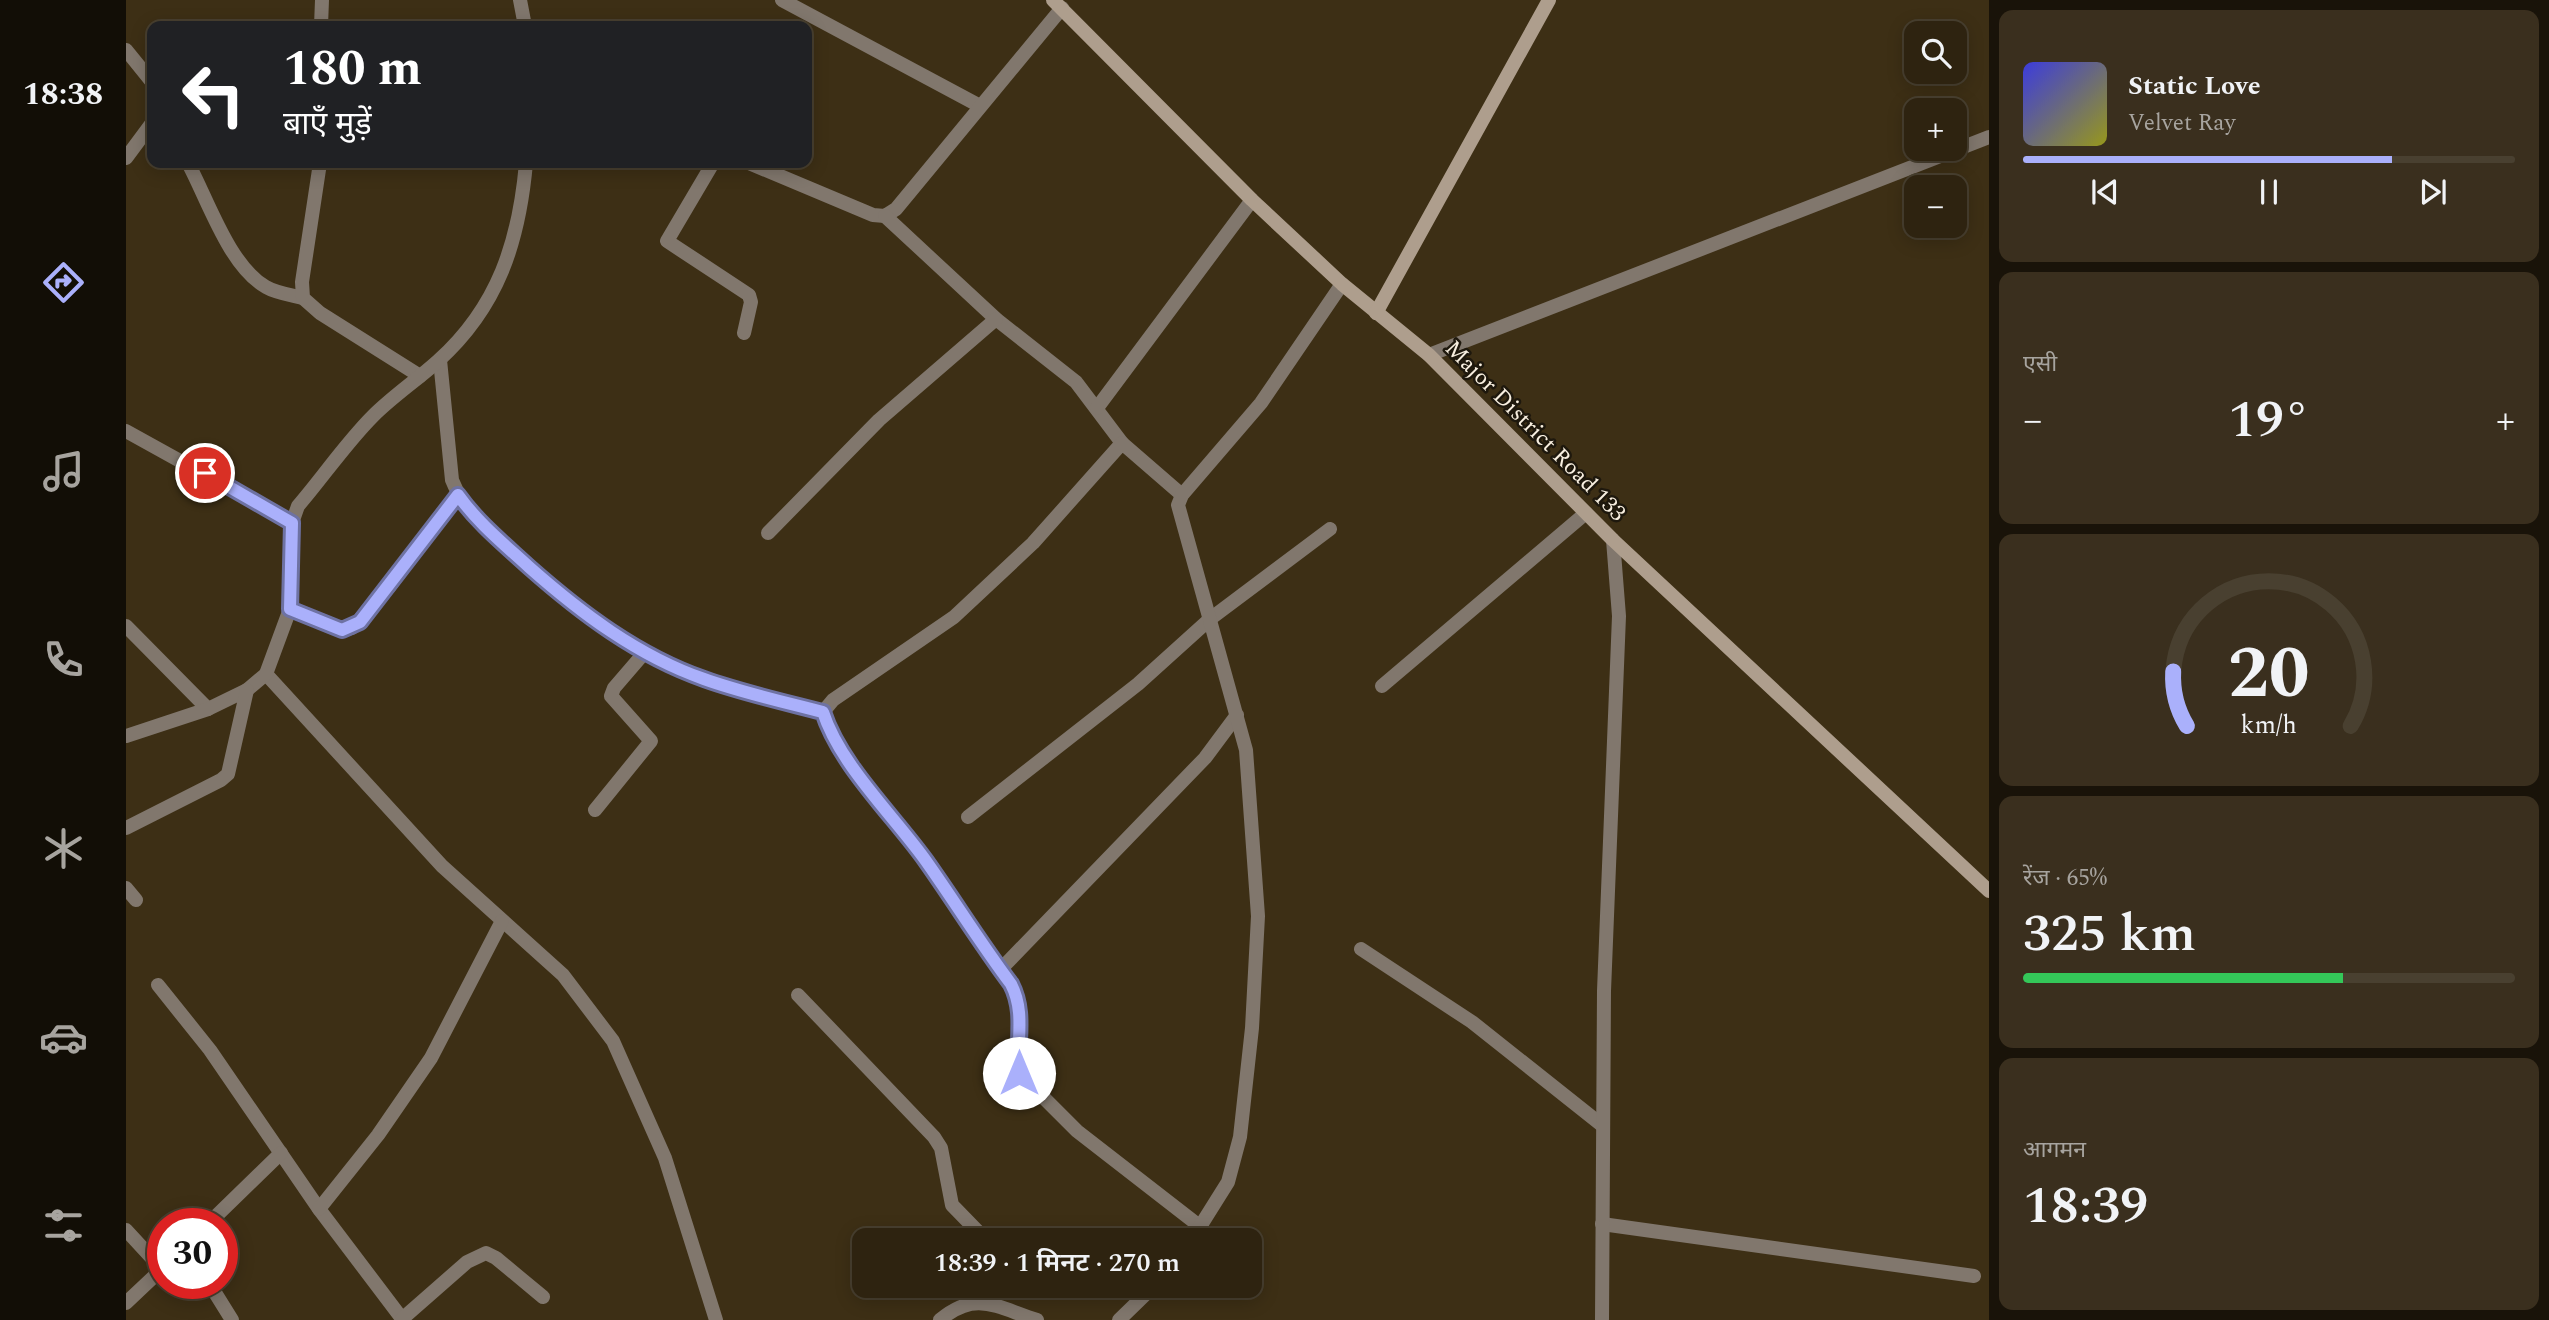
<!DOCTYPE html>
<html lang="hi">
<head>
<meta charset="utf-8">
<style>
  body { margin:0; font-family:Spectral,"Noto Sans Devanagari",serif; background:#3a2f1e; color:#f1f3f6; height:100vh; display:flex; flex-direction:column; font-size:26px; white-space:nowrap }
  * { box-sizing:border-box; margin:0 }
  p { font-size:23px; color:#a7a49f }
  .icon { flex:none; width:38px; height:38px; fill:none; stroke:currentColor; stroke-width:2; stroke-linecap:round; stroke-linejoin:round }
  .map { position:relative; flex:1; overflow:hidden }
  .drawer { display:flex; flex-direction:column; gap:10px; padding:10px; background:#191309; width:560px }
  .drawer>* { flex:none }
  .banner { position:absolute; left:21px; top:21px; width:665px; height:147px; border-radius:14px; box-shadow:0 4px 18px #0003,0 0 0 2px #494030; background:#202124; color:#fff; overflow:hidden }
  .fabs { position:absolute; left:1778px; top:21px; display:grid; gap:14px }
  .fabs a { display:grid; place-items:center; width:63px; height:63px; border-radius:14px; background:#2e2310; box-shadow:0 4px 18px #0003,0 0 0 2px #494030; font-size:35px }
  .speed { position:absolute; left:21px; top:1208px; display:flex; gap:14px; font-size:35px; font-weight:700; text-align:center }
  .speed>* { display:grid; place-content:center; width:91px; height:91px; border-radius:50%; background:#2e2310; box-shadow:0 4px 18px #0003,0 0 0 2px #494030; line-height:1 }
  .speed .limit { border:10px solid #d22; background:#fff; color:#111 }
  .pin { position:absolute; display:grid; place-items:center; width:60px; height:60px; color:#fff; margin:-30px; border:4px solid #fff; border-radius:50%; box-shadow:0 2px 7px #0007 }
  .me { position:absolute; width:77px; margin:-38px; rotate:0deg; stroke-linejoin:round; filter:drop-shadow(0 0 5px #0008) }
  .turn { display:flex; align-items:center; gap:24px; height:147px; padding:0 21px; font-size:32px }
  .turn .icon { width:91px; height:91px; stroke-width:2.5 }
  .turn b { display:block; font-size:49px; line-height:60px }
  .big { font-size:52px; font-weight:600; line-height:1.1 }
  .drawer .widget { flex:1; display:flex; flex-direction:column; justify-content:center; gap:10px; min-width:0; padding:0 24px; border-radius:14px; background:#3a2f1e }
  .drawer .dial { align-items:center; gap:0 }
  .dial svg { height:182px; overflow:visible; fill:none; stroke:#494030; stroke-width:7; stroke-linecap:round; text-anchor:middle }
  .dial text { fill:#f1f3f6; stroke:none }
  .song { display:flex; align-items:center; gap:21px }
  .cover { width:84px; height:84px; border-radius:10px; background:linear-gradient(135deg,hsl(240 70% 55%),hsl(60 70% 35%)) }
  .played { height:7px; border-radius:4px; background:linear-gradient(90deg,#aab0fb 75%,#494030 75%) }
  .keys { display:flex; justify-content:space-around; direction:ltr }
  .heat { display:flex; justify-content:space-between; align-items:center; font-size:38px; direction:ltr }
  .charge { height:10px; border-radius:5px; background:linear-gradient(90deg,#34c759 65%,#494030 0) }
  .trip { position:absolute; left:726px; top:1228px; width:410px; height:70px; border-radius:14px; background:#2e2310; box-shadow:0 4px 18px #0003,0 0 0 2px #494030; font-weight:600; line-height:70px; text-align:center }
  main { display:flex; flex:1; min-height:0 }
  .dock { display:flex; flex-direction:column; width:126px; justify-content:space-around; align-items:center; background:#120e06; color:#a7a49f }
  .dock .icon { width:49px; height:49px }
  .dock .current { color:#aab0fb }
  .dock b { font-size:32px; color:#f1f3f6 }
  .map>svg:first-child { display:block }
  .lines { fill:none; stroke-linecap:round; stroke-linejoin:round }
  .street { stroke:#81776d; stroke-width:14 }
  .secondary { stroke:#ae9e8d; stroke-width:14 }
  .route-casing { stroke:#6e72a3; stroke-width:18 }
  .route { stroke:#aab0fb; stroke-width:12 }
  .labels { text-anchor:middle; stroke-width:5; stroke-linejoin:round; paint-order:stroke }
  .street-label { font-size:23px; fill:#f8efe0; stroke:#1e180d }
</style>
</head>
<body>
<main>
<nav class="dock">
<b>18:38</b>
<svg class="icon current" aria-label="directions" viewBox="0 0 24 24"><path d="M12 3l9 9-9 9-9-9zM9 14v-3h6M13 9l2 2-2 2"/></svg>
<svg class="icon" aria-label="music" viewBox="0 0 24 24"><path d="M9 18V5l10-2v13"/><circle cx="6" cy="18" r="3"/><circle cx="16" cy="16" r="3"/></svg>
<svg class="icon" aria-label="phone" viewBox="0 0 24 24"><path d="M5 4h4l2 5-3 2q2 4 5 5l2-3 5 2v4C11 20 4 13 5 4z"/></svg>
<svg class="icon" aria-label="climate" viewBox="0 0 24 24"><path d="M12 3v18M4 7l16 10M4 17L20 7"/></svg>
<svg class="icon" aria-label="car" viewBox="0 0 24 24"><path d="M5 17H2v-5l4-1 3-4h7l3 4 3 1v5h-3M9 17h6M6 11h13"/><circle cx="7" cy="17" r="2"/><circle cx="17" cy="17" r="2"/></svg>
<svg class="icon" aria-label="filters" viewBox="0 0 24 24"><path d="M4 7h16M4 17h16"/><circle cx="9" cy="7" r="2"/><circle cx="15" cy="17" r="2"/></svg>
</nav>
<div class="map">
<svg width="1863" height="1320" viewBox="0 0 1863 1320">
  <rect width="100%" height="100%" fill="#3d2f15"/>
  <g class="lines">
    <g class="street">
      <polyline points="394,0 399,26"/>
      <polyline points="656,0 854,106"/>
      <polyline points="195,26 196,0"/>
      <polyline points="0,50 26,82"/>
      <polyline points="0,158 26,123"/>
      <path d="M62,163C82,200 103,266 140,287C150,293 165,295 177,298"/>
      <polyline points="194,163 176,282 177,298 194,313 294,376"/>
      <polyline points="587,163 541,241 623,295 625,302 618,333"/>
      <polyline points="623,163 747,215 759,216 770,209 936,8"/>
      <polyline points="759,216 870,319 950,382 996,443"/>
      <polyline points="1303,355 1863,137"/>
      <path d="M314,360L326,480C339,513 366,534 392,556C436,595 481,634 534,660C585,685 642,698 697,712"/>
      <polyline points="971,408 1126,200"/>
      <polyline points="0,431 166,523"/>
      <polyline points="642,533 753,420 870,319"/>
      <polyline points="164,609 217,630 226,628 263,587 332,495"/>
      <polyline points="0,626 82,709"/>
      <polyline points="140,674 316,866 437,975 487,1041 539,1158 590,1320"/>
      <polyline points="1256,686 1460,513"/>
      <path d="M697,712C713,765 768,816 800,861C829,902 855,944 885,984C900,1013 890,1042 893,1073L951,1131L1076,1228"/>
      <polyline points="697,712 707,700 828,617 907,543 996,443 1056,495"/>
      <path d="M0,736L82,709L121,690L140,674L164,609L166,523L172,506C197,477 220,443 247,416C267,396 291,380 312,361C372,307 393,242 400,163"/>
      <polyline points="469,810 525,741 485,696 488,688 519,652"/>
      <polyline points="842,817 1012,684 1084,619 1204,529"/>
      <polyline points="0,828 95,780 102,774 121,690"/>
      <polyline points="0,888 10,900"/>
      <polyline points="1235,949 1346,1022 1477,1126"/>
      <polyline points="874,970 1079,758 1111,715"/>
      <polyline points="32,985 84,1050 193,1209 277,1320"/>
      <polyline points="672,995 808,1137 815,1148 826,1205 861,1241"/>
      <polyline points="193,1209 252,1135 305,1058 376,921"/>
      <polyline points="83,1223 155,1153"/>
      <polyline points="1476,1224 1848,1276"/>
      <polyline points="0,1230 36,1269"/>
      <polyline points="1065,1241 1102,1182 1114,1137 1126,1028 1132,916 1120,750 1052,505 1056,495 1135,403 1216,284"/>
      <polyline points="83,1283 106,1320"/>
      <polyline points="840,1302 852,1286"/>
      <polyline points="0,1303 37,1268"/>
      <polyline points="276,1319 341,1262 360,1253 370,1258 417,1297"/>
      <path d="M814,1320C850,1290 870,1307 911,1320"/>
      <polyline points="993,1320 1028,1286"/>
      <polyline points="1476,1320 1478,991 1493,616 1487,540"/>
    </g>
    <g class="secondary">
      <polyline points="927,0 1126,200 1216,284 1303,355 1487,540 1863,891"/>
      <polyline points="1250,313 1423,0"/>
    </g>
  </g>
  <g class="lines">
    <g class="route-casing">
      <path id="route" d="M79,473L166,523L164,609L216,630L234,622L332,495C352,523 378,544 403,567C455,613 512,656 578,679C617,693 658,702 697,712C714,765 768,816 800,861C829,902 855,944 885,984C900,1013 890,1042 893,1073"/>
    </g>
    <use href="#route" class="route"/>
  </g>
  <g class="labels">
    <g class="street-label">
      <text transform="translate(1410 430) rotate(45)" y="8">Major District Road 133</text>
    </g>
  </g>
</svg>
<div class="fabs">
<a><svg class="icon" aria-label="search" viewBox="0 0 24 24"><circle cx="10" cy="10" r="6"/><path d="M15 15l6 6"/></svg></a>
<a>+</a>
<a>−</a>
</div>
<div class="speed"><div class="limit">30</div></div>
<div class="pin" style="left:79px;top:473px;background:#d93025"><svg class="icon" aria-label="arrive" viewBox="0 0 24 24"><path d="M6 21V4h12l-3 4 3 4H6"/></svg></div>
<svg class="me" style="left:893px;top:1073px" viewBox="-20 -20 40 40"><circle r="19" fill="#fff"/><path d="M0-13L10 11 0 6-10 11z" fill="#aab0fb"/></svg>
<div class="trip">18:39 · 1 मिनट · 270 m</div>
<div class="banner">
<div class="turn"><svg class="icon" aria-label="left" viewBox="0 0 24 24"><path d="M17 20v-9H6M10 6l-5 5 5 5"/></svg><div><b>180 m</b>बाएँ मुड़ें</div></div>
</div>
</div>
<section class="drawer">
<div class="widget">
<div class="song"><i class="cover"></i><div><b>Static Love</b><p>Velvet Ray</p></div></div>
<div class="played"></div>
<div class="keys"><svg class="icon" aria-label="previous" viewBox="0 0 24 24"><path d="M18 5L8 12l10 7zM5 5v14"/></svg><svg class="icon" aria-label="pause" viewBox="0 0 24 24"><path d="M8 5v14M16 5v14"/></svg><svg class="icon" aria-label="next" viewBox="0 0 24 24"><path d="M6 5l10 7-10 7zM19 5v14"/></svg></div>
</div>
<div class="widget"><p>एसी</p>
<div class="heat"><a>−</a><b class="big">19°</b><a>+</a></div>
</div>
<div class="widget dial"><svg viewBox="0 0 100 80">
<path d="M14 69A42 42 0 1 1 86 69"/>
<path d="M14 69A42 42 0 0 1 8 45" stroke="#aab0fb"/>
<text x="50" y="56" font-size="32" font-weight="700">20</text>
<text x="50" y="72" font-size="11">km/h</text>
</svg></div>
<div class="widget"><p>रेंज · 65%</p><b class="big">325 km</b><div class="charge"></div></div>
<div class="widget"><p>आगमन</p><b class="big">18:39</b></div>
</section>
</main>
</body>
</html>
